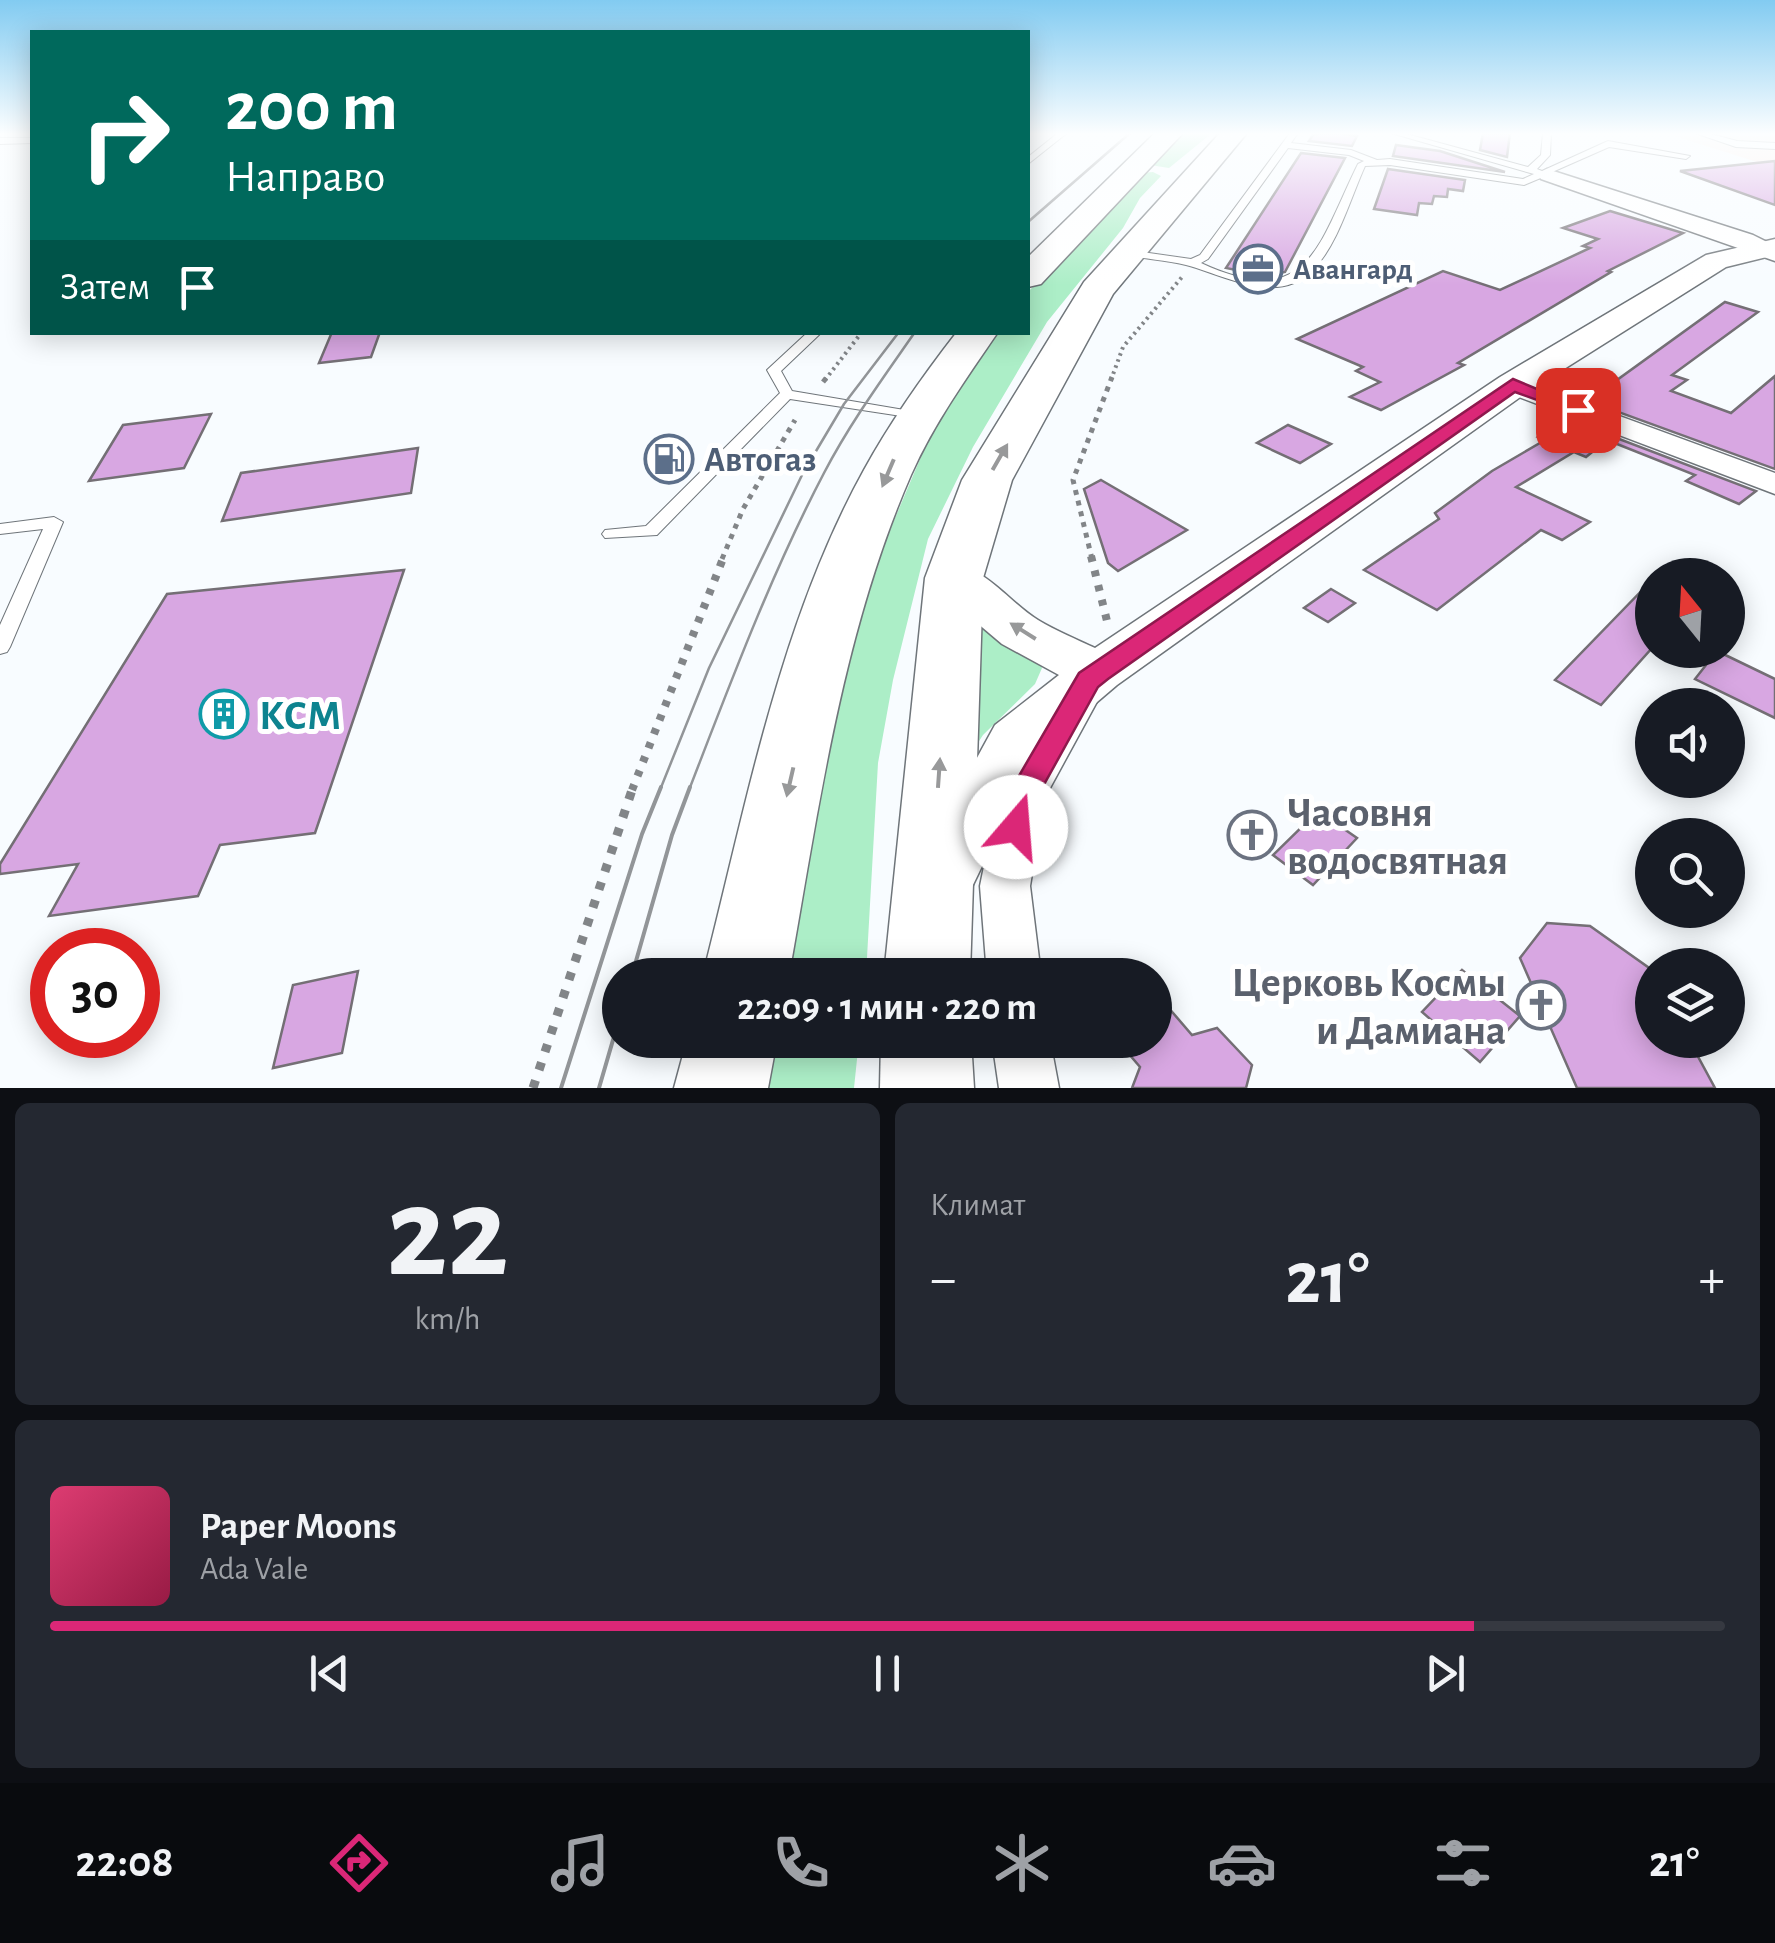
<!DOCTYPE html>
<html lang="ru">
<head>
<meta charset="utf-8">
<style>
  body { margin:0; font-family:"Alegreya Sans",sans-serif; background:#242831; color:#f1f3f6; height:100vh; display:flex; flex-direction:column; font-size:38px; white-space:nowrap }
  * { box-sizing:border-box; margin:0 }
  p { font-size:32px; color:#9ea1a6 }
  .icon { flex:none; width:55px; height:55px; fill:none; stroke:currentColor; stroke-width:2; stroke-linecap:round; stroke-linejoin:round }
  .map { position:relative; height:1088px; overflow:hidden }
  .details { display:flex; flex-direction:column; gap:15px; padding:15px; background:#0d0f14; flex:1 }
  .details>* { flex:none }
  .banner { position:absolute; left:30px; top:30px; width:1000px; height:305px; border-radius:0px; box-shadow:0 5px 25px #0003; background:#00695c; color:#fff; overflow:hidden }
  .needle { width:65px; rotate:342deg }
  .controls { position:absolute; left:1635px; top:558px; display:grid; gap:20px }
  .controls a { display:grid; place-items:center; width:110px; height:110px; border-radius:50%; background:#171b24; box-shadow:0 5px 25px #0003; font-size:50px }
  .speed { position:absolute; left:30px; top:928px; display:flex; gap:20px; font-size:50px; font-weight:700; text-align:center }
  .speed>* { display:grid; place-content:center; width:130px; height:130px; border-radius:50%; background:#171b24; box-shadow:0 5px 25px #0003; line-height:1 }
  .speed .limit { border:15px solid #d22; background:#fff; color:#111 }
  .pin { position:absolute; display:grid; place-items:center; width:85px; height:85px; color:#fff; margin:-42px; border-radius:20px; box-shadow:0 5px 15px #0006 }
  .me { position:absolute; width:110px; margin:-55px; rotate:18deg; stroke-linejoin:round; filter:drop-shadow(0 0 8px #0008) }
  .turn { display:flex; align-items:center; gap:35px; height:210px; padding:0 30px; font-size:45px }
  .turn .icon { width:130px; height:130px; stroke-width:2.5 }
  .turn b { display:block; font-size:70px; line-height:85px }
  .then { display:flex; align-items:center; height:95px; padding:0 30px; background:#0003; gap:20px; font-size:38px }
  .big { font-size:75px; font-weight:600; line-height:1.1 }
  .details .tile { flex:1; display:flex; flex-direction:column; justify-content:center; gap:15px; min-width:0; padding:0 35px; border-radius:15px; background:#242831 }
  .details .dial { align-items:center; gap:0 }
  .dial b { font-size:130px; line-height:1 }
  .song { display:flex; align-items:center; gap:30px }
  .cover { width:120px; height:120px; border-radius:15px; background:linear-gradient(135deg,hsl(340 70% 55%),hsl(340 70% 35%)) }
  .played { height:10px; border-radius:5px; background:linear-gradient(90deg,#db2777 85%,#363941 85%) }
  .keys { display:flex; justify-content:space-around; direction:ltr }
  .heat { display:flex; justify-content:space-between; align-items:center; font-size:55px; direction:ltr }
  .details .tiles { flex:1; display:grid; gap:15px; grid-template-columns:1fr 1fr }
  .tile:last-child { grid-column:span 2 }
  .trip { position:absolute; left:602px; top:958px; width:570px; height:100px; border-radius:50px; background:#171b24; box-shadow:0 5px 25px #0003; font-weight:600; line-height:100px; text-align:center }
  .menu { display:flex; height:160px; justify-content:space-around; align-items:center; background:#090b0e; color:#9ea1a6 }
  .menu .icon { width:70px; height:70px }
  .menu .active { color:#db2777 }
  .menu b { font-size:45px; color:#f1f3f6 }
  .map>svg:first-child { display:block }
  .education { fill:#fdeee9 }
  .green { fill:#aceec7 }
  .building { fill:#d8a7e2; stroke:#746f75; stroke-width:2.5 }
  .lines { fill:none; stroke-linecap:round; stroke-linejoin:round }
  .service-casing { stroke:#6f757a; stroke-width:2 }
  .minor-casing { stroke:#6f757a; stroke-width:3 }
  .tertiary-casing { stroke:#6f757a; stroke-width:3 }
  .primary-casing { stroke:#6f757a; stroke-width:3 }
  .path-far3 { stroke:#828588; stroke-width:4; stroke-dasharray:2.5 4; stroke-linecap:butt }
  .path-far2 { stroke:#828588; stroke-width:5; stroke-dasharray:5 6; stroke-linecap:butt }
  .path-far1 { stroke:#828588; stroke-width:8; stroke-dasharray:6 9; stroke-linecap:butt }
  .path { stroke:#828588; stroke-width:9; stroke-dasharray:8 11; stroke-linecap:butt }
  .service { fill:#fff; fill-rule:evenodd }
  .minor { fill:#fff; fill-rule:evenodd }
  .tertiary { fill:#fff; fill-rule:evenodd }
  .primary { fill:#fff; fill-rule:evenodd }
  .tram-far1 { stroke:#929598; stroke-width:2.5 }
  .tram { stroke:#929598; stroke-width:4 }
  .oneway { fill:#98999a }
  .route { fill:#db2777; stroke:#8e194d; stroke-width:2.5 }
  .labels { text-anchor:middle; stroke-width:10; stroke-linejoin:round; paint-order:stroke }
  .far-service-label { font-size:30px; font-weight:bold; fill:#4e5e75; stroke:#fff; text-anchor:start }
  .service-label { font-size:35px; font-weight:bold; fill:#4e5e75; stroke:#fff; text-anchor:start }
  .near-culture-label { font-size:42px; font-weight:bold; fill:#0d838f; stroke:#fff; text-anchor:start }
  .near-worship-label { font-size:42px; font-weight:bold; fill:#5b616d; stroke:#fff; text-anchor:start }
</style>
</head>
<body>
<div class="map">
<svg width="1775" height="1088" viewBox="0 0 1775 1088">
  <rect width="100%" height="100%" fill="#f8fcff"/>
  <polygon class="education" points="1665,133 1775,133 1775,160 1757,162"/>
  <g class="green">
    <polygon points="1183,133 1212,133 1169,168 1150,165"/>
    <polygon points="1153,172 1161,176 1140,198 1123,228 1047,322 973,447 928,539 893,680 878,763 866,975 776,975 862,596 926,445 964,377 995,333 1028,332 1028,292 1141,173"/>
    <polygon points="973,616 1037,653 1042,668 1035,684 983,735 957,775"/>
    <polygon points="766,1040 859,1040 854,1088 758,1088"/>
  </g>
  <g class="building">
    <polygon points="1321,133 1337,133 1357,136 1352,146 1309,141 1313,135"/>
    <polygon points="1483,133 1510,133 1507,157 1480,150"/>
    <polygon points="1396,145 1440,151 1505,172 1393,156"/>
    <polygon points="1301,153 1345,158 1285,272 1265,276 1226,268"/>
    <polygon points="1775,161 1775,205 1680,171"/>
    <polygon points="1388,169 1465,180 1463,191 1448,189 1447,197 1434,196 1432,204 1419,203 1417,215 1374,209"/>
    <polygon points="1610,211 1683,233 1608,271 1611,272 1458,363 1464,365 1381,410 1350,397 1380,382 1356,371 1363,367 1297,339 1443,271 1500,290 1590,248 1583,246 1598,239 1563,228"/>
    <polygon points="1725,302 1758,312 1672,375 1687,380 1671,391 1731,413 1775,376 1775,469 1588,401"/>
    <polygon points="332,332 380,332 371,357 319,363"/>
    <polygon points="211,414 184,468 89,481 123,425"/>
    <polygon points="1564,418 1756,491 1739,504 1686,481 1695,475 1607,440 1586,457 1574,452 1516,487 1590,522 1562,540 1541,530 1437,610 1364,570 1439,519 1435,513 1492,471 1545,440 1538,437"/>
    <polygon points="1288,425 1331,444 1300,463 1257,443"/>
    <polygon points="418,448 411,493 222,521 241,473"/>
    <polygon points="1101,480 1187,530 1118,571 1108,563 1084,489"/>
    <polygon points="404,570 315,833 220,845 198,896 49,916 78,864 0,874 0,864 167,594"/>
    <polygon points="1652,580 1652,648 1601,705 1555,680"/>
    <polygon points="1331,589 1355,603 1328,622 1304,608"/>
    <polygon points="1717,651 1775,679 1775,718 1695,679"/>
    <polygon points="1318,811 1357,838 1313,885 1273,855"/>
    <polygon points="1547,923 1590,926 1652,970 1652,1040 1689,1040 1715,1088 1577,1088 1520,958"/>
    <polygon points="1462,970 1520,1016 1480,1062 1422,1012"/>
    <polygon points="358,971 342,1053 273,1068 293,985"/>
    <polygon points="1155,992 1192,1035 1217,1028 1252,1065 1246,1088 1132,1088 1140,1067 1117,1040 1155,1040"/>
  </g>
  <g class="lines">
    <g class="service-casing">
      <g id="service">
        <polygon points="1058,133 1067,133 1028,164 1028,157"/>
        <path d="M1290,133H1298L1291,143L1351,150L1377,160L1390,159L1523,179L1534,174L1391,133H1403L1528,167L1541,155L1543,133H1551L1550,155L1537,169L1542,171L1608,141L1690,156L1686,159L1609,147L1550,173V177H1543L1524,185L1390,165L1365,166C1350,199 1338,245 1312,271C1277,306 1224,275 1186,265C1166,260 1145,259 1124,255L1123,253L1128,250L1191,259L1200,255ZM1288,148L1349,155L1364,161L1358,164C1318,245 1309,313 1201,263L1208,259Z"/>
        <polygon points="1695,133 1707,133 1737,141 1775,143 1775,149 1736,147"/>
        <polygon points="0,138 32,138 32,143 0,144"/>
        <polygon points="808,332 822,332 781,371 792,391 916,412 921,413 921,419 790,399 657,535 605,538 602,534 605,530 646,526 780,393 767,370"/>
        <polygon points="54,517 63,522 10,647 7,652 0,654 0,625 43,529 0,534 0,524"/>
      </g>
    </g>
    <g class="minor-casing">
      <g id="minor">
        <polygon points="1547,169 1753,235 1775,246 1775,261 1541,179 1538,175"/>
        <polygon points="1513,377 1775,473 1775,494 1503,391 1499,385"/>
        <polygon points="1078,683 1093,687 1099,698 1044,799 1030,886 1041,975 987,975 980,886 998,798 1063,687"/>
        <polygon points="992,1040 1050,1040 1059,1088 999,1088"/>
      </g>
    </g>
    <g class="tertiary-casing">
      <path id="tertiary" d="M1775,239V255L1726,267L1526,393L1117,685L1036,754L970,891L947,899L924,891L915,871L995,725L1059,675L1002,644L937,589L931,578L937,567C979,556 1005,600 1038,620C1056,631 1076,639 1095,648L1500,377L1706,255Z"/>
    </g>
    <g class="primary-casing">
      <g id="primary">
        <polygon points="1155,133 1183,133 1041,284 1028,287 1028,257"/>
        <polygon points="1220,133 1247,133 1113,294 1012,480 983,578 970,975 884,975 925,578 962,480 1084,282"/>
        <path d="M957,332H998C966,379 934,423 911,475C842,633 819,807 789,975H703C746,807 779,624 864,470C891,421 922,377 957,332Z"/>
        <polygon points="687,1040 777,1040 768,1088 674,1088"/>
        <polygon points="881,1040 971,1040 974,1088 880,1088"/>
      </g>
    </g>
    <g class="path-far3">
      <polyline points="825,380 862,332"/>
      <polyline points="1111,380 1123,347 1182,277"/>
    </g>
    <g class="path-far2">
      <polyline points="823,382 827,377"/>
      <polyline points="722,559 743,509 795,420"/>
      <polyline points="1092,559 1073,480 1112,377"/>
    </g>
    <g class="path-far1">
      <polyline points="1091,556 1108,625"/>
      <polyline points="632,790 724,556"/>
    </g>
    <polyline class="path" points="533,1088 633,787"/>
    <use href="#service" class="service"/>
    <use href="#minor" class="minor"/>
    <use href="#tertiary" class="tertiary"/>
    <use href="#primary" class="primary"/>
    <g class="tram-far1">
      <polyline points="1028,222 1130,133"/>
      <polyline points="660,790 709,668 803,473 844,404 899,332"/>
      <path d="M689,790C730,684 771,574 824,473C850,423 883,378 915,332"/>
    </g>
    <g class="tram">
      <polyline points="632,975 672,835 690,787"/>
      <polyline points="561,1088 642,834 661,787"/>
      <polyline points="599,1088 620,1016"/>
    </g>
  </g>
  <defs><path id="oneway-solid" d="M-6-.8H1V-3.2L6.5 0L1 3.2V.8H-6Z" transform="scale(2.5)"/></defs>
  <g class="oneway">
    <use href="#oneway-solid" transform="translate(1000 457) rotate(-60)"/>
    <use href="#oneway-solid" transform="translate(888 473) rotate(113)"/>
    <use href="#oneway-solid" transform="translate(1023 631) rotate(-148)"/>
    <use href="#oneway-solid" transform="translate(939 773) rotate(-86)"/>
    <use href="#oneway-solid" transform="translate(790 782) rotate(103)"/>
  </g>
  <linearGradient id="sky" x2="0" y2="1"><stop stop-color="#82cbf1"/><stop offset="0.47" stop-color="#fcfeff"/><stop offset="1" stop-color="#fcfeff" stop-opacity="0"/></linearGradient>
  <rect width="1775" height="285" fill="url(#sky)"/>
  <polygon class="route" points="1513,379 1588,410 1578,415 1515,392 1108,679 1098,687 1036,799 1027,836 1016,840 1005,836 1000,827 1006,798 1079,673"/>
  <defs>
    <g id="office-ring" transform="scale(2.5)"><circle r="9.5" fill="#fff" stroke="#5c6f8a" stroke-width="1.5"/><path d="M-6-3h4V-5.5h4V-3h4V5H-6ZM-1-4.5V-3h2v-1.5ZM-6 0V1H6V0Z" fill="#5c6f8a"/></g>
    <g id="fuel-ring" transform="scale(2.5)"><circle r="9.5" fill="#fff" stroke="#5c6f8a" stroke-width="1.5"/><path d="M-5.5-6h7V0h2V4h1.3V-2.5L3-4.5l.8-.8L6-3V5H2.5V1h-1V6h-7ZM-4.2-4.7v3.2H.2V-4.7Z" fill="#5c6f8a"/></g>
    <g id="building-ring" transform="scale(2.5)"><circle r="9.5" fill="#fff" stroke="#0f9aa8" stroke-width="1.5"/><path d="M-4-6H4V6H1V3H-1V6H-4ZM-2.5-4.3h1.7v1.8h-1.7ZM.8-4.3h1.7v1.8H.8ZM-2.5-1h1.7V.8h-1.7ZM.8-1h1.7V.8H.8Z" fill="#0f9aa8"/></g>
    <g id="church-ring" transform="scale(2.5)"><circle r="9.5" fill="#fff" stroke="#6b7280" stroke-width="1.5"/><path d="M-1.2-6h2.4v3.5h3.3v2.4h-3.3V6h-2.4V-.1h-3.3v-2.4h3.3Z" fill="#6b7280"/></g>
  </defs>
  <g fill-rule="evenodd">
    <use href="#office-ring" x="1258" y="269"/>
    <use href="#fuel-ring" x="669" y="459"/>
    <use href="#building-ring" x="224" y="714"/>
    <use href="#church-ring" x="1252" y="835"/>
    <use href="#church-ring" x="1541" y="1005"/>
  </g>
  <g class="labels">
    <g class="far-service-label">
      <text x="1293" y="279">Авангард</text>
    </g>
    <g class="service-label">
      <text x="704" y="471">Автогаз</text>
    </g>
    <g class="near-culture-label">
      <text x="259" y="729">КСМ</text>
    </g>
    <g class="near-worship-label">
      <text x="1287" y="826">Часовня<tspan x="1287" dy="48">водосвятная</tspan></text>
      <text x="1506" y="996" text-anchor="end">Церковь Космы<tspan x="1506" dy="48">и Дамиана</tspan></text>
    </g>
  </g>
</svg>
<div class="controls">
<a><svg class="needle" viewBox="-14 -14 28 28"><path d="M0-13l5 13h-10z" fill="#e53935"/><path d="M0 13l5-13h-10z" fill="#9ea1a6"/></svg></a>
<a><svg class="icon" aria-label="sound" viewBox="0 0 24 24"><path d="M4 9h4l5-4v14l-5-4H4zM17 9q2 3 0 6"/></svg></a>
<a><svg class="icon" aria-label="search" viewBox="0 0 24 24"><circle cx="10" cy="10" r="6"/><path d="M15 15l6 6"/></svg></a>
<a><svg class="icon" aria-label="layers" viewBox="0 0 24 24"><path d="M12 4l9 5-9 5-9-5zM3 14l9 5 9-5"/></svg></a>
</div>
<div class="speed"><div class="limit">30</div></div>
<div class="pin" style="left:1578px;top:410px;background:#d93025"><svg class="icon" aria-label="arrive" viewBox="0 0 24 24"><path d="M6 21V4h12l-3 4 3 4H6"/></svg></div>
<svg class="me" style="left:1016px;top:827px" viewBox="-20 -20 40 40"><circle r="19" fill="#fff"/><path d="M0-13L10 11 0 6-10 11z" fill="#db2777"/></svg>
<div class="trip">22:09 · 1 мин · 220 m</div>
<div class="banner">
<div class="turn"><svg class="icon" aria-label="right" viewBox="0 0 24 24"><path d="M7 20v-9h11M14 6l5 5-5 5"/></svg><div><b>200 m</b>Направо</div></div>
<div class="then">Затем<svg class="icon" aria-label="arrive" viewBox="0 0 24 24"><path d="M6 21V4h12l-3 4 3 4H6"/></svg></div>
</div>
</div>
<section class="details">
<div class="tiles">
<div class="tile dial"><b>22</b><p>km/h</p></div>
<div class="tile"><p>Климат</p>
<div class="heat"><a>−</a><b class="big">21°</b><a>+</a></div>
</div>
<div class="tile">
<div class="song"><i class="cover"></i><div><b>Paper Moons</b><p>Ada Vale</p></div></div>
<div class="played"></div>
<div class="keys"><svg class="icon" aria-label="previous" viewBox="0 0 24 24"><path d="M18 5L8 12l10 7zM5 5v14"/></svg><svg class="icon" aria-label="pause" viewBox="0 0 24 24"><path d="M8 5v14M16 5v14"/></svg><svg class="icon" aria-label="next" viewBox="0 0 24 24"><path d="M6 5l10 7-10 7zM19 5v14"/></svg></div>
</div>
</div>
</section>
<nav class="menu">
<b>22:08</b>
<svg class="icon active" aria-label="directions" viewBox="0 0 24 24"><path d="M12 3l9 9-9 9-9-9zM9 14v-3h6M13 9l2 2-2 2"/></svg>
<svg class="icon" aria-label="music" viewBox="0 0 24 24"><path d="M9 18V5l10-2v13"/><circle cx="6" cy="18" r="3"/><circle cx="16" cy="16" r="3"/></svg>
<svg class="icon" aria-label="phone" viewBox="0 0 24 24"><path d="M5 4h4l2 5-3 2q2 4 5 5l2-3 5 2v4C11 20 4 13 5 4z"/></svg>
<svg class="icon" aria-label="climate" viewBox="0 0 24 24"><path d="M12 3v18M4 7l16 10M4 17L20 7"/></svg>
<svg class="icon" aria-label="car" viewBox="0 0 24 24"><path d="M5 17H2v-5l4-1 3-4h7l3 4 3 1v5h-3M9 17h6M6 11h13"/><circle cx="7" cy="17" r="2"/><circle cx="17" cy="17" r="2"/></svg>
<svg class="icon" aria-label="filters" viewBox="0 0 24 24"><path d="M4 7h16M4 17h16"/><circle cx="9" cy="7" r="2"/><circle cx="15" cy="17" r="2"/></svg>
<b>21°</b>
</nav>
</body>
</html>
